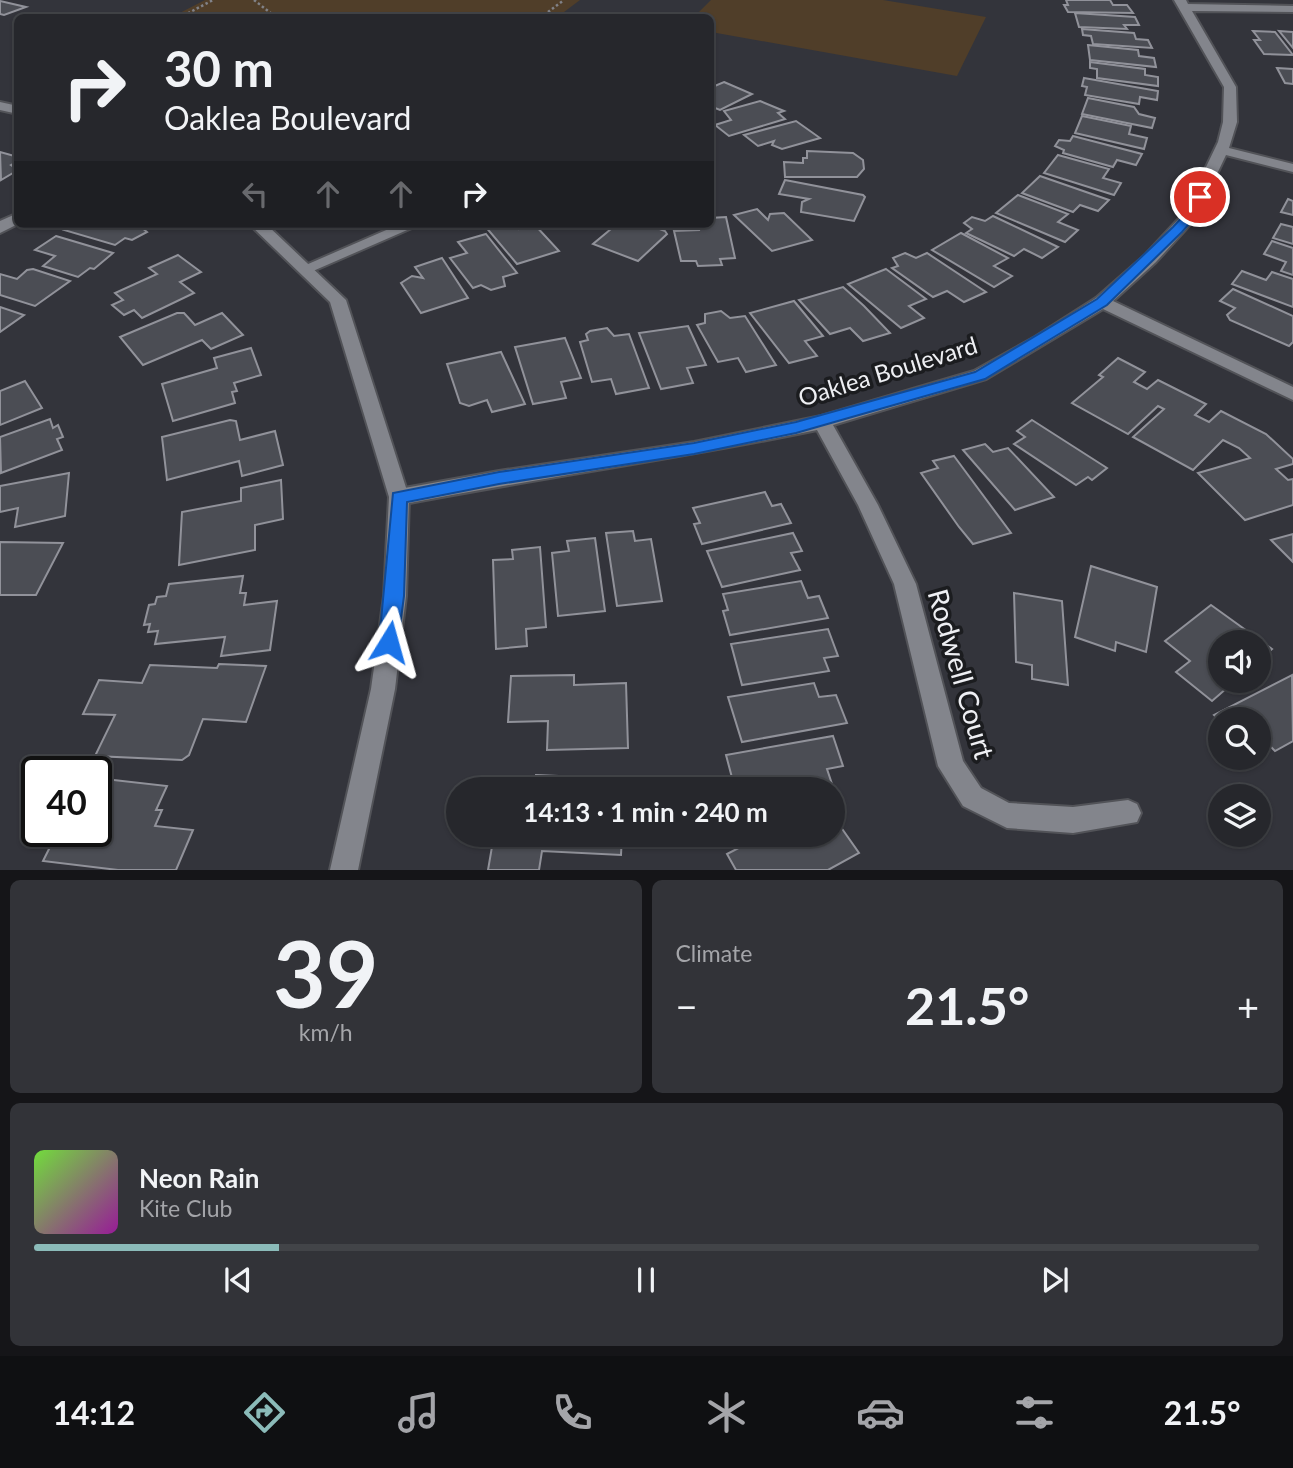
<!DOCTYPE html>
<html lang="en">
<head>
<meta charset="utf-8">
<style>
  body { margin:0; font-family:Lato,sans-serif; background:#323338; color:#f1f3f6; height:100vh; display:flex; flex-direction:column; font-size:26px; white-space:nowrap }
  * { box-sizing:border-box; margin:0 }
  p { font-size:23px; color:#a4a5a9 }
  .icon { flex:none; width:38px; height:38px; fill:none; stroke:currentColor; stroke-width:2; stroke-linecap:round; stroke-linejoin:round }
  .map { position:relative; height:870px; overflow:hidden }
  .sheet { display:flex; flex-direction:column; gap:10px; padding:10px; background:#151518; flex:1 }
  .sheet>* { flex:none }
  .banner { position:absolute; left:14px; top:14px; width:700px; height:214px; border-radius:10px; box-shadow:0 2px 5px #0004,0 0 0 2px #424448; background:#26272c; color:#f1f3f6; overflow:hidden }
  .fabs { position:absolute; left:1208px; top:630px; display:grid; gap:14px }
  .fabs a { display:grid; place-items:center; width:63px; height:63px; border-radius:50%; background:#26272c; box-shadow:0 2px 5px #0004,0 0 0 2px #424448; font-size:35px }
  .speed { position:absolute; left:21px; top:756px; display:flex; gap:14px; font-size:35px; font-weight:700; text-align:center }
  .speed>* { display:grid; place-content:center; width:91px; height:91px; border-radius:50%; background:#26272c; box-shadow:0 2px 5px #0004,0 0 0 2px #424448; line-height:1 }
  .speed .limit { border:4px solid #111; border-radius:10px; background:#fff; color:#111 }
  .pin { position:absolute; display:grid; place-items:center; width:60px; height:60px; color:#fff; margin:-30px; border:4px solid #fff; border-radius:50%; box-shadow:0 2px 7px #0007 }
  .me { position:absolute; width:77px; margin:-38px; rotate:8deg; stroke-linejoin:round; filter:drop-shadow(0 0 5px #0008) }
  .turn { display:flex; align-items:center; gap:24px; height:147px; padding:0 35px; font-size:32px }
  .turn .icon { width:91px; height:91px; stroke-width:2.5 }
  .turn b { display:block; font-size:49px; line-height:60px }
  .lanes { display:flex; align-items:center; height:66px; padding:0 35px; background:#0003; justify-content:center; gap:35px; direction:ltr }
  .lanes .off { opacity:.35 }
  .big { font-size:52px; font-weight:700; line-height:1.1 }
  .sheet .card { flex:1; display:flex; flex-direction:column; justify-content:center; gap:10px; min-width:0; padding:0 24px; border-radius:10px; background:#323338 }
  .sheet .dial { align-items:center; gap:0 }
  .dial b { font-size:91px; line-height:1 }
  .song { display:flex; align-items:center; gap:21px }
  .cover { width:84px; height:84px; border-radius:10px; background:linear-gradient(135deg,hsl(100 70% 55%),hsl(300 70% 35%)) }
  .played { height:7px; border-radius:4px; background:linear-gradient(90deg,#8bbbb9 20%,#424448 20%) }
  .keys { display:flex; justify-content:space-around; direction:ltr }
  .heat { display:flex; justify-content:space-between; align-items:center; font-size:38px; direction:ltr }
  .sheet .tiles { flex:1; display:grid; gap:10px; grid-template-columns:1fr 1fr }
  .card:last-child { grid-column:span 2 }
  .trip { position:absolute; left:446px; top:777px; width:399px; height:70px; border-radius:35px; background:#26272c; box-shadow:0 2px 5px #0004,0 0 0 2px #424448; font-weight:700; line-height:70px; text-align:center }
  .menu { display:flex; height:112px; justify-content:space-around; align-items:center; background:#0f1012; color:#a4a5a9 }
  .menu .icon { width:49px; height:49px }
  .menu .on { color:#8bbbb9 }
  .menu b { font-size:32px; color:#f1f3f6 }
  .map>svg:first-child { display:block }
  .green { fill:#503e29 }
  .building { fill:#4b4d54; stroke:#91929a; stroke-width:2 }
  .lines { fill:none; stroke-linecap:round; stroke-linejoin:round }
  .minor-casing { stroke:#525358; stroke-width:4 }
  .tertiary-casing { stroke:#525358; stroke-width:4 }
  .path { stroke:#818288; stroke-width:2.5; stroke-dasharray:2.5 2.5; stroke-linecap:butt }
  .minor { fill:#83858c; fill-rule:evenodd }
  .tertiary { fill:#83858c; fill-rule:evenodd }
  .route { fill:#1a73e8; stroke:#114b97; stroke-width:2 }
  .labels { text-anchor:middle; stroke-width:7; stroke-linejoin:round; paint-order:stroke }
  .street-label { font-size:24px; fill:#eeeff3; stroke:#1b1c1f }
  .near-street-label { font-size:28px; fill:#eeeff3; stroke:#1b1c1f }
</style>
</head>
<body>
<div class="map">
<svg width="1293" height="870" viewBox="0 0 1293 870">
  <rect width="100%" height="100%" fill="#33343b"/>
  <g class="green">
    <polygon points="205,0 580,0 556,18 172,17"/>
    <polygon points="711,0 883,0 986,17 957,76 711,32 710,18 694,17"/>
  </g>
  <g class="building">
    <polygon points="1066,0 1110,0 1113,5 1127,5 1133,13 1068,12 1064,5 1068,5"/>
    <polygon points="0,1 26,7 4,15 0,14"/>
    <polygon points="1075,13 1135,17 1139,25 1124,25 1127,29 1079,27"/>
    <polygon points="1082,29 1134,33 1136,39 1148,40 1152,48 1093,44 1091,36 1083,35"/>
    <polygon points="1253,31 1275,32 1293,55 1264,54 1254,40 1260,40"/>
    <polygon points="1279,31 1293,32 1293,48"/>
    <polygon points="1088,45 1138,50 1139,56 1154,58 1156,67 1090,60"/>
    <polygon points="1090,62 1145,69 1145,75 1158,77 1158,86 1097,78 1097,69 1090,68"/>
    <polygon points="1277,68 1293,69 1293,84 1285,83"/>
    <polygon points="1084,78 1158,91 1157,100 1140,97 1139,104 1085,95 1087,87 1082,86"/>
    <polygon points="724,82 752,94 720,110 710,106 710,88"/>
    <polygon points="1088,98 1134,107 1139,114 1155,118 1152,128 1082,114"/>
    <polygon points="760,101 784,111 778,113 785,119 729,136 715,125 731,120 724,111"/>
    <polygon points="1082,116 1131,126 1129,134 1147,138 1144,149 1075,133"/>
    <polygon points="796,121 820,138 782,149 772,145 774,141 758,146 744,135"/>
    <polygon points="1073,136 1142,154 1136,165 1117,160 1113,167 1063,153 1064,150 1055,146 1059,140 1070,141"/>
    <polygon points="807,151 853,153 863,160 864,169 857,177 785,177 784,162 803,163 803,158 807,158"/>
    <polygon points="0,152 18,157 18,161 11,165 18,170 1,180"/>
    <polygon points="1058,155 1109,169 1103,178 1121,183 1114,195 1044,173"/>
    <polygon points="1040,176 1109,200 1098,211 1080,205 1073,212 1022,193"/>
    <polygon points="785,180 863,195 865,197 854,221 801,212 802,202 809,199 779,194"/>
    <polygon points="1018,195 1068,214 1058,222 1078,230 1065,242 996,213"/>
    <polygon points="1288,199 1293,201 1293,215 1281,212"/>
    <polygon points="757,209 768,220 770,214 784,213 812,240 772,251 734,215"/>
    <polygon points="993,216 1058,247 1042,258 1024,249 1014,256 966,233 972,229 964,223 972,217 985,221"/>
    <polygon points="726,217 735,258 720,259 722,265 698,266 696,261 681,261 674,231 699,230 698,224 710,224 710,218"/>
    <polygon points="73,224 145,224 141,227 147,232 132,240 125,238 115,245 64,230"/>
    <polygon points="493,224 515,224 519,229 534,224 559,251 517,264 485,226"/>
    <polygon points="617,224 646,224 665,231 667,234 638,261 593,244"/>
    <polygon points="1281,224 1293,227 1293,244 1273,238"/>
    <polygon points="961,233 1008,258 994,266 1012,276 994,287 932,250"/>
    <polygon points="486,234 517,273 503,277 505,286 491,290 481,285 473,288 450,258 467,253 458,242"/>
    <polygon points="56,236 113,253 94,269 90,268 78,277 43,266 55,256 35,250"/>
    <polygon points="1272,241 1293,248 1293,275 1281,271 1286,262 1264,254"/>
    <polygon points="905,253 916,258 927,253 986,292 964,302 947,291 933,297 892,268 898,266 893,258"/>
    <polygon points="178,255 201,272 180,282 194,293 142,318 134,310 124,315 112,305 123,300 115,293 157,274 149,268"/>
    <polygon points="442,258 468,298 421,313 401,283 412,276 423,278 415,267"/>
    <polygon points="33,269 70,281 35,306 0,295 0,274 17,279 27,270"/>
    <polygon points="886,269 926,299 909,306 924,318 901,328 848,284"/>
    <polygon points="1242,271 1266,280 1272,272 1293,279 1293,307 1232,284"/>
    <polygon points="843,287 864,306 890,333 863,341 850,328 830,334 799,300"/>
    <polygon points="1233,289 1293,316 1293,342 1289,346 1230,320 1227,315 1235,308 1220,301"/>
    <polygon points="794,301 823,336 805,341 817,356 789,363 750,313"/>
    <polygon points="0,307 24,315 0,332"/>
    <polygon points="721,311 730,318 745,316 776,365 746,372 738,358 718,362 697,325 705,323 705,314"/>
    <polygon points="177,313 184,313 195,325 222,313 243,335 211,349 202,340 143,365 120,337"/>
    <polygon points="688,326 706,365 687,368 693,383 661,389 639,333"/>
    <polygon points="607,328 614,336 629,334 649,388 616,394 611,379 592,382 580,342 588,340 586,334 590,331"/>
    <polygon points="565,338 581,378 561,382 566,398 533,404 515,347"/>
    <polygon points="251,348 261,375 234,383 237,391 232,392 235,403 173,421 162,384 217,368 214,358"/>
    <polygon points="501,352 525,404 492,412 487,400 469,406 460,403 447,364"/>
    <polygon points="1118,358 1145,372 1134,382 1147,389 1158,380 1206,404 1195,415 1209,422 1221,411 1266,434 1293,459 1293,464 1276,469 1288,480 1293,479 1293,505 1245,520 1198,473 1250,458 1239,448 1223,440 1193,470 1133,437 1164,409 1158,406 1128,434 1072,403 1103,377 1099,375"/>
    <polygon points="25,381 42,408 0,425 0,391"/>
    <polygon points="50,419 53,428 58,425 63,437 57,439 62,450 1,473 0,437"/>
    <polygon points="230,420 236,421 240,440 275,431 283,465 242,476 239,461 167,480 162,437"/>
    <polygon points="1032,420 1107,468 1092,480 1088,477 1076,485 1014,444 1025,437 1017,431"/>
    <polygon points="985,444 993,452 1008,448 1054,497 1015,510 963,450"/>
    <polygon points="954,456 1011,533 973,544 959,527 921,473 938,468 933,461"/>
    <polygon points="69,473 65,516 15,527 18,508 0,512 0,486"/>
    <polygon points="281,480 283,519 255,525 255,550 179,565 182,512 241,501 241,488"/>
    <polygon points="765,492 772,506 781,504 791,523 702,544 694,524 700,523 693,508"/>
    <polygon points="633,531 635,541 651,539 662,601 617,606 606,533"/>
    <polygon points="793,533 802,551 791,553 800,570 722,587 707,551"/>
    <polygon points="1293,534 1293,562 1271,540"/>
    <polygon points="595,538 605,611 558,616 552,553 569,551 567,541"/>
    <polygon points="0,542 63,543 36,595 0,595"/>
    <polygon points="540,547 546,627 526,629 527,646 496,649 493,560 513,559 512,550"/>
    <polygon points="1091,566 1157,587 1146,652 1116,642 1115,651 1075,637"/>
    <polygon points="243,576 240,593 246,593 244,605 277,601 270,650 221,656 225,637 155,644 158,631 148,632 150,624 144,625 149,605 155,604 157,597 166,596 169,584"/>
    <polygon points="801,581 808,598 819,596 828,618 730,635 723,611 728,610 723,594"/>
    <polygon points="1014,593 1062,601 1068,685 1032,679 1032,665 1016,662"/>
    <polygon points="1211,605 1272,649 1258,661 1258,642 1220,642 1220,681 1235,681 1212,701 1176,672 1190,661 1165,641"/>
    <polygon points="828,629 838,656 824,658 829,671 742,685 731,644"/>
    <polygon points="219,664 266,666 246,722 203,719 189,755 182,760 95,756 115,715 83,714 99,680 142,683 150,665 217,668"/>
    <polygon points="574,675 574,685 626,683 628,748 547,750 548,721 508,722 511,676"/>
    <polygon points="1292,675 1293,741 1275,751 1258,734 1258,719 1220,721 1214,715"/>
    <polygon points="814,683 819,697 836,695 847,723 742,742 728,697"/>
    <polygon points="833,736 843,766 827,769 834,790 735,789 726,755"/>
    <polygon points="536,775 626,779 625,789 534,789"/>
    <polygon points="96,778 167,786 156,810 162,810 155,826 193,830 176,870 118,870 43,861 50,847 41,846 41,831 96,831"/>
    <polygon points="838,823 859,853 828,870 736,870 727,854 764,835 833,835 833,826"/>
    <polygon points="494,835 622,835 621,855 542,851 539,870 488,870"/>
  </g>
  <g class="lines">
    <g class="minor-casing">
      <g id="minor">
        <path d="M1174,0H1186L1188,4L1293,6V12L1192,11L1236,87L1237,122L1229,148L1293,164V172L1226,155L1196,218L1156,262L1113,301L1293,387V400L1103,309L986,379L833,425L878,505L916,584L963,761L981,788L1009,803L1073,807L1128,800L1137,804L1141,813L1137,822L1073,833L1007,828L963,806L938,766L894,584L858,505L817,430C678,459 538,478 399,505L392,502L389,497L392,492L399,489L499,471L694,442L821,416L974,371L1035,337L1096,298L1144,256L1184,213L1218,142L1223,122L1224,87Z"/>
        <polygon points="18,213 18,224 0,233 0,221"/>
        <polygon points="400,224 421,224 313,271 301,271 299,268"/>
      </g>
    </g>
    <g class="tertiary-casing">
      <g id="tertiary">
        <polygon points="0,102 18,106 18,114 0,110"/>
        <polygon points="249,224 266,224 346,300 409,497 406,596 395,689 358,870 330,870 371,689 384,596 389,497 330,302"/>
      </g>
    </g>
    <g class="path">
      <polyline points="254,0 277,18"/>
      <polyline points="179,18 213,0"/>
      <polyline points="540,18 564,0"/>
    </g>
    <use href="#minor" class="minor"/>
    <use href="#tertiary" class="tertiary"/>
  </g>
  <polygon class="route" points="1195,195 1206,197 1197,215 1182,232 1107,305 985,379 796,433 694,454 499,484 407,502 404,596 398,642 395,648 382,648 379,642 393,493 499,472 694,443 796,422 975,372 1097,299 1173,227 1186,213"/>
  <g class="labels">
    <g class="street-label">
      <text transform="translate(888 372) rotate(-17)" y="8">Oaklea Boulevard</text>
    </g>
    <g class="near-street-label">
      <text transform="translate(961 674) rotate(74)" y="10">Rodwell Court</text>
    </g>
  </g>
</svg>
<div class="fabs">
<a><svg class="icon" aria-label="sound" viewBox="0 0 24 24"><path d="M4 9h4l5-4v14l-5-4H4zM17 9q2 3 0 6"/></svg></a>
<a><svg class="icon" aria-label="search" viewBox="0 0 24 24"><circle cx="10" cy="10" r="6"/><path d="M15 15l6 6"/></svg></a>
<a><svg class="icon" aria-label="layers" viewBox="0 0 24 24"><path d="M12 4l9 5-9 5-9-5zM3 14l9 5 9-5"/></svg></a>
</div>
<div class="speed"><div class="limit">40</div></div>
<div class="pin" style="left:1200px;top:197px;background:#d93025"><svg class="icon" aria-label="arrive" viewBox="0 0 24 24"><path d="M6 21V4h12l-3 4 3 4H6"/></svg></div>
<svg class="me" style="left:389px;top:642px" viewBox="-20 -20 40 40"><path d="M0-17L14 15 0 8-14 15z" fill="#1a73e8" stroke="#fff" stroke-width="4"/></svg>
<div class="trip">14:13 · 1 min · 240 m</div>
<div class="banner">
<div class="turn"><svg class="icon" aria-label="right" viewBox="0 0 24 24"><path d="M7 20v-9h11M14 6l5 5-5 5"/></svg><div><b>30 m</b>Oaklea Boulevard</div></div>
<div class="lanes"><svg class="icon off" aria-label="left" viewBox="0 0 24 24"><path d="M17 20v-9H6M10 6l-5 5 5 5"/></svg><svg class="icon off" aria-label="ahead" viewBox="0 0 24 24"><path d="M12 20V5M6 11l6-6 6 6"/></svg><svg class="icon off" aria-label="ahead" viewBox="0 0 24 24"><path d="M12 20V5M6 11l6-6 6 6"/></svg><svg class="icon" aria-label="right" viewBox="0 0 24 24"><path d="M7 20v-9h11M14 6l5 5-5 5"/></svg></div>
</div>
</div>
<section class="sheet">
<div class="tiles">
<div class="card dial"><b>39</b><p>km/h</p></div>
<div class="card"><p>Climate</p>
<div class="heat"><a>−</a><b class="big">21.5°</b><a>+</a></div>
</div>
<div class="card">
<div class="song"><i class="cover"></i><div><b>Neon Rain</b><p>Kite Club</p></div></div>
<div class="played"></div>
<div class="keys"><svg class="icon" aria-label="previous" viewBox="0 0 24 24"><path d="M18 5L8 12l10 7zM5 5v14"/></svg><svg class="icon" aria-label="pause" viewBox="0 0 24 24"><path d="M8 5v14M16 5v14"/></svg><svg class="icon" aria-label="next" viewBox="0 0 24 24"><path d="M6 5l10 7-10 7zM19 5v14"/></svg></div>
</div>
</div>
</section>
<nav class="menu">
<b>14:12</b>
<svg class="icon on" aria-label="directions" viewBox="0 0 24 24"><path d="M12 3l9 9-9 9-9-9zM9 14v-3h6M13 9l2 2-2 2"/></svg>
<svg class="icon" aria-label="music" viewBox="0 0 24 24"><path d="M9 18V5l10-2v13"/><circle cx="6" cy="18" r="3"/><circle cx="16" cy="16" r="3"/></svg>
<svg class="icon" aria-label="phone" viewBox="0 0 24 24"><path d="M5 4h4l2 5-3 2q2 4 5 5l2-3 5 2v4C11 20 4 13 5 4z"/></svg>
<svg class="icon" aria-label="climate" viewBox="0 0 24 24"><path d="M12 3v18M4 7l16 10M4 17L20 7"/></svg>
<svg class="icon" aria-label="car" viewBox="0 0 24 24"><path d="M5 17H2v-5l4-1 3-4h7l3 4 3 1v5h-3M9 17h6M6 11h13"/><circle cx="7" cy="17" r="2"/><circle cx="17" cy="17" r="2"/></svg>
<svg class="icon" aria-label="filters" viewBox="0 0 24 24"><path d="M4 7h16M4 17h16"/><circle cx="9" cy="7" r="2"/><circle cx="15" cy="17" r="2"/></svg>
<b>21.5°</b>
</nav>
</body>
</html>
